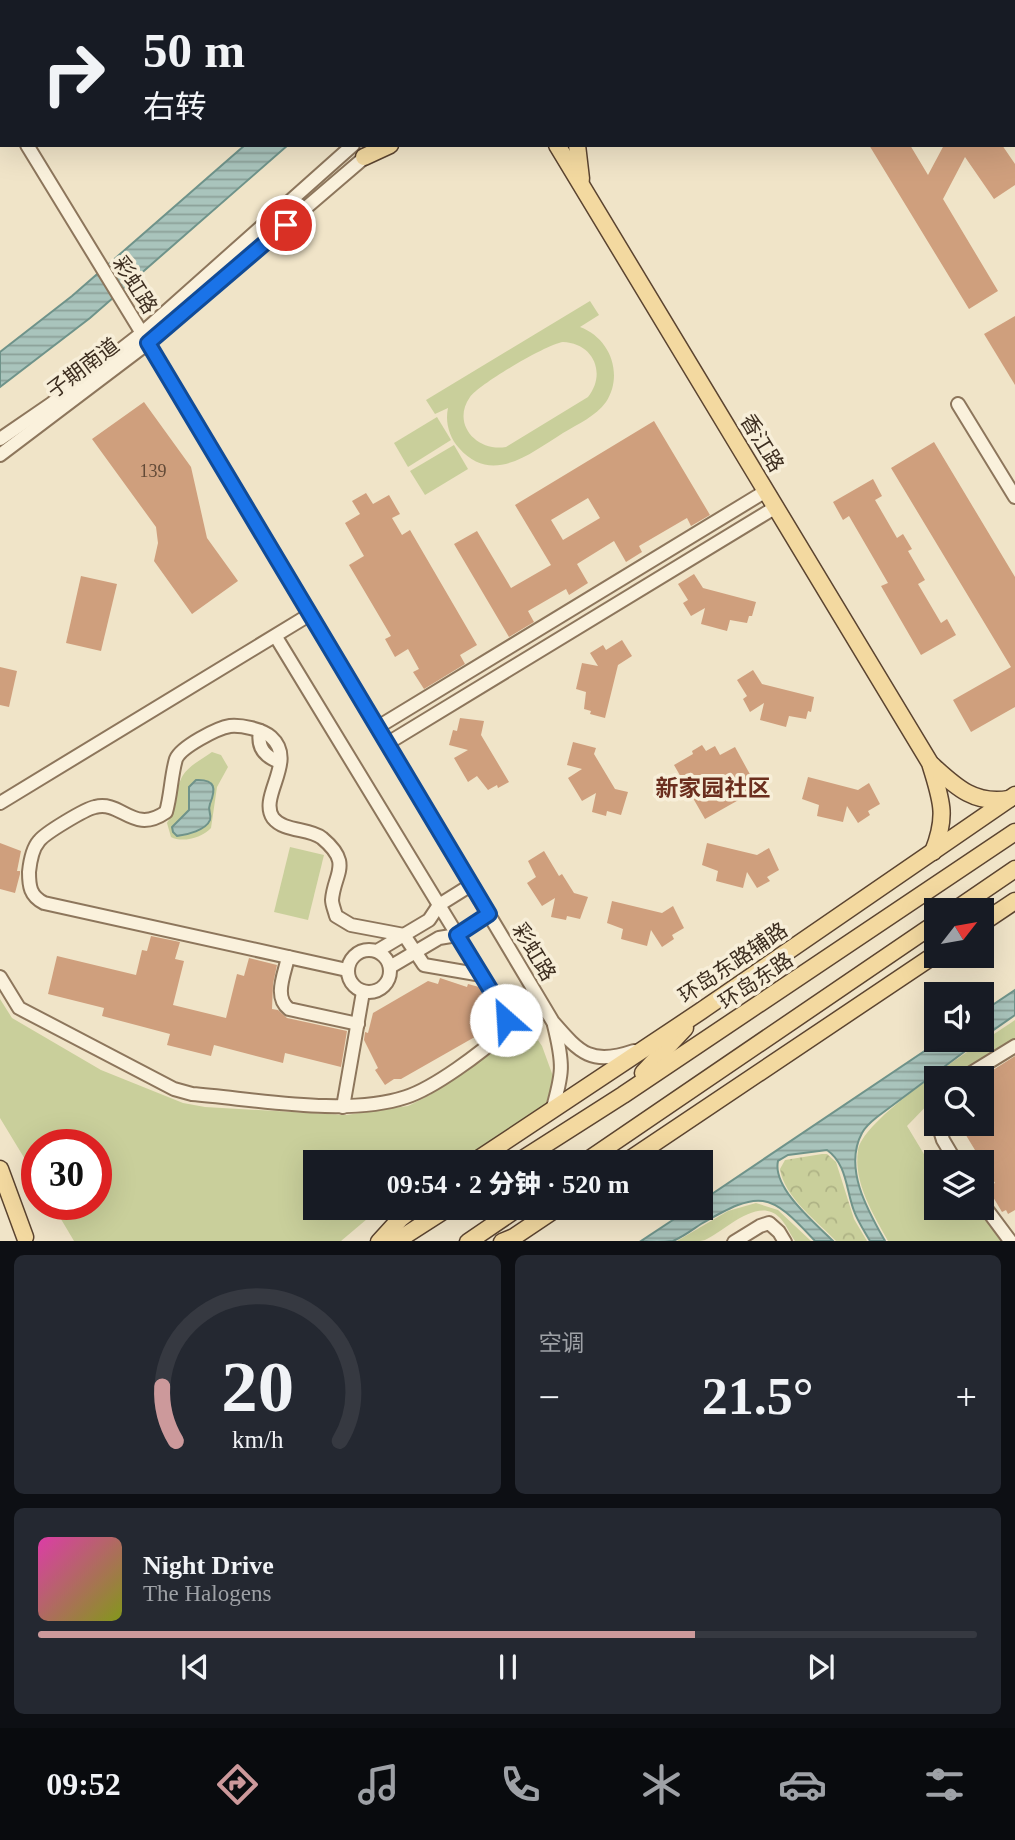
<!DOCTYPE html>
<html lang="zh">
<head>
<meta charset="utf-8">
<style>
  body { margin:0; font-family:"Times New Roman","Noto Sans SC",serif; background:#242831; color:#f1f3f6; height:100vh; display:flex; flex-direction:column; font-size:26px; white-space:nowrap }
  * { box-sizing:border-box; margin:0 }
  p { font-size:23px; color:#9ea1a6 }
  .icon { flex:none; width:38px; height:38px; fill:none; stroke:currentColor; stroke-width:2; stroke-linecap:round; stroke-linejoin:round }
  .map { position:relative; height:1241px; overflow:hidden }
  .panel { display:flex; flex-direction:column; gap:14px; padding:14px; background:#0d0f14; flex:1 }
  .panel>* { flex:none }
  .top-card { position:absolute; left:0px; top:0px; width:1015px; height:147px; box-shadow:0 7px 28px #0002; background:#171b24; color:#f1f3f6; overflow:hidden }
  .needle { width:46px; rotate:59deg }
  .tools { position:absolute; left:924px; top:898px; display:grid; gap:14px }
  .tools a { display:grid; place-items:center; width:70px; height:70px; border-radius:0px; background:#171b24; box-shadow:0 7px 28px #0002; font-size:35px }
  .speed { position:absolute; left:21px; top:1129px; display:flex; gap:14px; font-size:35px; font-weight:700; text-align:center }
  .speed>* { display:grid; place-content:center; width:91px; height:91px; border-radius:50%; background:#171b24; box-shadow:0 7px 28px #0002; line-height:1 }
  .speed .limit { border:10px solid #d22; background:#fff; color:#111 }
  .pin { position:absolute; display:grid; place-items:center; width:60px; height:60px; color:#fff; margin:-30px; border:4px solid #fff; border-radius:50%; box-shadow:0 2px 7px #0007 }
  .me { position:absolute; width:77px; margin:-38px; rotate:334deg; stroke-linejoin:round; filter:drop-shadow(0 0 5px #0008) }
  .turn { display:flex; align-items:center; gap:24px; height:147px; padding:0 28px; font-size:32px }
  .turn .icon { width:91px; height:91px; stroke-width:2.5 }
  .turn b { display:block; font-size:49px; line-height:60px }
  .big { font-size:52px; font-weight:800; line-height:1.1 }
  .panel .tile { flex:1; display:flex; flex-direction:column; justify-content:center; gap:10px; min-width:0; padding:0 24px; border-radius:10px; background:#242831 }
  .panel .dial { align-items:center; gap:0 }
  .dial svg { height:182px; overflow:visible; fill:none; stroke:#363941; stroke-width:7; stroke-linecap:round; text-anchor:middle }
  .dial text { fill:#f1f3f6; stroke:none }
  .song { display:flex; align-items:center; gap:21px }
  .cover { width:84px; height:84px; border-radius:10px; background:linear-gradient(135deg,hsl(320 70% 55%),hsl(70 70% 35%)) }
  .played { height:7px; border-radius:4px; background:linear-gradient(90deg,#cc999b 70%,#363941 70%) }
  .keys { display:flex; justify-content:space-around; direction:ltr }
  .heat { display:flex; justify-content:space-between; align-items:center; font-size:38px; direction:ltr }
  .panel .tiles { flex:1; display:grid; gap:14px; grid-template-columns:1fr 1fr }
  .tile:last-child { grid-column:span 2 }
  .trip { position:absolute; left:303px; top:1150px; width:410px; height:70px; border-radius:0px; background:#171b24; box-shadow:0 7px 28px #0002; font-weight:800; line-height:70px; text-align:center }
  .tab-bar { display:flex; height:112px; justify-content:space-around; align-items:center; background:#090b0e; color:#9ea1a6 }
  .tab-bar .icon { width:49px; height:49px }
  .tab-bar .selected { color:#cc999b }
  .tab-bar b { font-size:32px; color:#f1f3f6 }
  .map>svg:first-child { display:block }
  .green { fill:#c9cf9b; fill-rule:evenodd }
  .forest { fill:url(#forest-crowns) }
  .water { fill:url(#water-rules); stroke:#6f938a; stroke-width:2 }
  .building { fill:#cf9f7d; fill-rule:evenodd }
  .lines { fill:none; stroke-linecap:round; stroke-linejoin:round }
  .minor-casing { stroke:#8d765c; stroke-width:16 }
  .major-casing { stroke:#5b4430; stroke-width:19 }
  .minor { stroke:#faf1dc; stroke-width:12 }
  .major { stroke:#f3d9a0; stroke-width:16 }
  .route-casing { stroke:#114b97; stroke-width:18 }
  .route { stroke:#1a73e8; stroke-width:12 }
  .labels { text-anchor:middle; stroke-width:7; stroke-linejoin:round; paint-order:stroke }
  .number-label { font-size:18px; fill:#624a37 }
  .street-label { font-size:21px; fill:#3d2e20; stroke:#f7eed8 }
  .neighbourhood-label { font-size:23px; font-weight:bold; fill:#6b2e1e; stroke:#f7eed8 }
</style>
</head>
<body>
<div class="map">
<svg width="1015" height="1242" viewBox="0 0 1015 1242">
  <defs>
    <pattern id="forest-crowns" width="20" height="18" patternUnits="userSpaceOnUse" patternTransform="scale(1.75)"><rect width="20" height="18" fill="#c9cf9b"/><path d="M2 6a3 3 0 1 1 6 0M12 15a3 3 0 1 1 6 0" fill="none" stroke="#aeb285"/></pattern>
    <pattern id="water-rules" width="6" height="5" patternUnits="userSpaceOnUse" patternTransform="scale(1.75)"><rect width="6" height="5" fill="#a9c4bc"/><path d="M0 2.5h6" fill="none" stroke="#8ba098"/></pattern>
  </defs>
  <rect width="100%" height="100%" fill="#f0e4c8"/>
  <g class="green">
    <path d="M590,301L599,315L580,327C610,338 624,374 606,402C596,416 578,424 563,433C531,453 492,486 459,448C449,437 445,422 448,408L435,414L426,400ZM563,342C593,343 607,373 588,397L506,447C477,452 451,424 470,397C479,384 547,344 563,342Z"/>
    <polygon points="437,417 451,440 408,467 394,443"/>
    <polygon points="454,445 468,469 425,495 410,471"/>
    <path d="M212,752L221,755L228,767L217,787L211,828C202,838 182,843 171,837L167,823C177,808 174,794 181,779C187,766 201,760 212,752Z"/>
    <polygon points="290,847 324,855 308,920 274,912"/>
    <polygon points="0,999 12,1018 101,1070 183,1103 205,1107 346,1115 408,1106 430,1095 510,1034 516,1023 515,1007 542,1046 554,1079 545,1106 468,1155 452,1162 315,1162 315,1208 380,1208 341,1241 74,1241 52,1204 96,1204 96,1144 37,1144 37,1179 0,1118"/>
    <path d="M1015,1020V1041L959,1078H936V1096L907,1126L933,1169L936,1167V1208H981L1006,1241H888C874,1215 853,1183 858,1150C864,1116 983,1042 1015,1020Z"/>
    <path d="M756,1203L778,1210L811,1241H795C790,1234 786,1224 780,1218C758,1195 725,1231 705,1240C697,1242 686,1242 677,1241L728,1211Z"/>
  </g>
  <path class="forest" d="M822,1154H827L836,1162L854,1219L867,1241H836C817,1221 784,1197 780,1169L785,1160Z"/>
  <g class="water">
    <polygon points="245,145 288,145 90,318 0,387 0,352 72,296"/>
    <path d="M196,780C216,779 216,789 210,804C207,811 212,813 210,820C206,830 187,835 177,836L173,832L172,827L189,810V787Z"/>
    <polygon points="1015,990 1015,1015 982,1038 982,1012"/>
    <path d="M941,1040H980L877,1117C872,1121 865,1127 862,1133C843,1168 868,1211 885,1241H870C865,1232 858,1222 854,1211C846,1190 847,1164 827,1150L788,1155L778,1161C772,1188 815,1223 833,1241H815C769,1191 760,1190 701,1224C692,1230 683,1237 673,1241C664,1242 650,1242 641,1241L691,1208H700V1202Z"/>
  </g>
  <g class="building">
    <polygon points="869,145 910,145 928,175 944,145 1002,145 1015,164 1015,185 994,199 965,157 943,199 998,291 969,309"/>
    <polygon points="1015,316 1015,385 984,334"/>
    <polygon points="144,402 191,467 207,538 238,581 192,614 154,561 158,543 156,527 92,439"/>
    <path d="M654,421L710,515L691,526L687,518L639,546L642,552L626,562L614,541L577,564L588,583L569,595L566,589L528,611L534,622L509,637L454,544L477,531L511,588L551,565L515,505ZM588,498L600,518L563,540L551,520Z"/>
    <polygon points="934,442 1015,577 1015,707 971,732 953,700 1011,667 891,468"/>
    <polygon points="873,479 882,496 875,500 897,538 903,534 912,549 908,551 925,580 918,584 941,623 947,619 956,635 921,655 881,586 888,583 849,516 843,520 833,502"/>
    <polygon points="366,493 373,504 389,495 400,514 392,518 402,535 410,530 477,645 460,655 465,664 424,689 413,672 419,669 408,649 395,657 385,639 391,636 349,565 364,556 345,523 360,514 352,501"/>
    <polygon points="694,574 703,588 756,602 752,616 749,616 747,623 730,620 727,631 701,624 705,608 691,616 683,603 688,600 678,584"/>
    <polygon points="81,576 117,584 101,651 66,643"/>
    <polygon points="622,640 632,656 618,665 605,718 590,714 591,711 584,709 586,692 576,689 582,663 598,666 590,653 603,645 606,650"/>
    <polygon points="0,667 17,671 9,707 0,705"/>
    <polygon points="753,670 762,684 814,697 811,712 808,711 806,719 789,716 786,727 760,720 764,703 750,712 743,699 747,696 737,680"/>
    <polygon points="460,718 484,721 481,735 509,782 498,788 497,785 488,790 477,776 468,782 454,758 468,750 449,745 453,730 457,731"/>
    <polygon points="573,742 596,748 594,754 615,789 628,792 621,815 607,811 606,816 592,812 596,793 582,801 568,778 582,769 567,765"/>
    <polygon points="702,745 706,751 715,746 720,755 735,747 758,789 705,819 674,765 693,754 692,751"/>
    <polygon points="808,777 858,790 869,783 880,804 868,811 870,815 858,823 847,806 843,822 817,816 819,805 802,799"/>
    <polygon points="0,843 21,851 17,871 20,871 20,874 15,893 0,889"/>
    <polygon points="707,843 757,855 769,848 779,870 767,877 770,881 757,888 747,872 743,888 716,881 718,871 702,865"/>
    <polygon points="544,851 559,876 562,874 574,893 588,897 580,919 567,916 566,920 551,917 555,898 542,906 527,883 536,877 528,861"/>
    <polygon points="612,901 662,913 673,906 684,928 672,935 674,939 662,947 651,930 647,946 621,939 623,929 607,923"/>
    <polygon points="151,936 180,942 175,959 184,961 173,1005 226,1018 237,974 244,976 249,958 277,965 273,984 272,1009 278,1010 287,1018 347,1031 341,1067 285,1053 283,1063 214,1045 211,1056 167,1045 170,1034 102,1016 104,1008 48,994 57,956 136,975 142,950 147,951"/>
    <polygon points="440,978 467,987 468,984 479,987 485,997 481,1011 489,1013 480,1034 401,1079 394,1079 385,1085 375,1070 378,1068 364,1040 365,1032 368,1033 373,1013 428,981 438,984"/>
    <polygon points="1015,1056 1015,1210 1008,1214 1006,1210 1002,1212 987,1187 995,1183 961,1127 966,1124 982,1124 982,1077"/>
  </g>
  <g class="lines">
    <g class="minor-casing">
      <g id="minor">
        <polyline points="522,2 524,0"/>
        <polyline points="0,101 2,104"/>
        <path d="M27,145L148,343L553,1022C580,1053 591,1066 634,1051"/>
        <polyline points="958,404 1015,497"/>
        <polyline points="0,439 51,404 142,333 353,145"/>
        <polyline points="0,455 148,343 371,152"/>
        <polyline points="378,727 766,491"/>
        <path d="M260,731C257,748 265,757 280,762"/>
        <polyline points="388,743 776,507"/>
        <polyline points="0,803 309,615"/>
        <circle cx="369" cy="971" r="21"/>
        <polyline points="377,951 429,920 439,905 471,885"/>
        <path d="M288,957C285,973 273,997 289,1009L358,1024"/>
        <polyline points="390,967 439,938 457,935 489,914"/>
        <path d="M347,970L44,903C30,896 29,886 29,872C30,862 32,849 39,841C45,833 85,809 95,807C122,800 133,835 166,812C171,795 171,776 176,759C181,747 217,728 230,726C241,725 262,729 271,737C298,761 258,796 273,818C284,832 309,828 322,838C353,864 334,873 332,900C332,905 335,911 336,916L351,925L404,935L424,965L482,975"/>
        <path d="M0,977L19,1008L174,1089L192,1094C255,1099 346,1117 406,1097C434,1088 481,1053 504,1032L507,1027L504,1012L498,1002L276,637"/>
        <polyline points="963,1078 1015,1046"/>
        <polyline points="343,1107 363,992"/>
        <polyline points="936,1110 936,1117"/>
        <path d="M552,1111C563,1073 564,1065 554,1025"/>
        <polyline points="938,1124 943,1140 956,1162"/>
        <polyline points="982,1203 1011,1242"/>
        <polyline points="734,1242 760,1226 769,1223 779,1232 785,1242"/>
      </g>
    </g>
    <g class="major-casing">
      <g id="major">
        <polyline points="447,0 447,2"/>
        <polyline points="475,0 476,2"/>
        <polyline points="561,2 562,0"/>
        <path d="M557,145L930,763C941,800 948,814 933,852"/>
        <polyline points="577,145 581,179"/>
        <polyline points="364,157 390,145"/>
        <path d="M932,765C955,786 974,805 1009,799"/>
        <polyline points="955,910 1015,869"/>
        <polyline points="982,923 1015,901"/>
        <polyline points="643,1073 685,1028"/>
        <polyline points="474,1162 701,1011 1015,795"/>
        <polyline points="518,1162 623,1095 1015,832"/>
        <polyline points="585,1162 936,923"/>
        <polyline points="626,1162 936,954"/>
        <polyline points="0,1169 25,1237"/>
        <polyline points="379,1242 400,1219 414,1208"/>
        <polyline points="395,1242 448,1208"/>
        <polyline points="468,1242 518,1208"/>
        <polyline points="502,1242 514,1237 557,1208"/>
      </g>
    </g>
    <use href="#minor" class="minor"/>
    <use href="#major" class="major"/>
  </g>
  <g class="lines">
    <g class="route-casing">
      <polyline id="route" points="286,225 148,343 489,914 457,935 498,1002 506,1020"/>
    </g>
    <use href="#route" class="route"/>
  </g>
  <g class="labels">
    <g class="number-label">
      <text x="153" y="477">139</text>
    </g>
    <g class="street-label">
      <text transform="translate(135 285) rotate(58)" y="7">彩虹路</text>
      <text transform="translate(83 368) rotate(-37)" y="7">子期南道</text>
      <text transform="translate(762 443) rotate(59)" y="7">香江路</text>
      <text transform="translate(534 952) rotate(59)" y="7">彩虹路</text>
      <text transform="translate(733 963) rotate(-34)" y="7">环岛东路辅路</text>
      <text transform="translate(756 981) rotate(-34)" y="7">环岛东路</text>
    </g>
    <g class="neighbourhood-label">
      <text x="713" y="796">新家园社区</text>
    </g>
  </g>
</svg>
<div class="tools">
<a><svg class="needle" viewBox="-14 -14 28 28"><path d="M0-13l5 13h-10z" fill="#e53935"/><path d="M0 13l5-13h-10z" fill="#9ea1a6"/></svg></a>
<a><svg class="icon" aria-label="sound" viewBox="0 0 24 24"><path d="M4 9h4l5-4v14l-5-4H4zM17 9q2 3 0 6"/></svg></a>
<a><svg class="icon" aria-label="search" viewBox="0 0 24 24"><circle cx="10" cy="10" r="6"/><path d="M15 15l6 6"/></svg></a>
<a><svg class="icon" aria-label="layers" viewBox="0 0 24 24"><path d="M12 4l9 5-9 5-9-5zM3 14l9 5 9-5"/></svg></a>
</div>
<div class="speed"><div class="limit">30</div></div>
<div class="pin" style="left:286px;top:225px;background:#d93025"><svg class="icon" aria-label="arrive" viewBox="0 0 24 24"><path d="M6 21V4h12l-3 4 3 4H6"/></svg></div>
<svg class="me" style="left:506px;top:1020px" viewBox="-20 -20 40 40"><circle r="19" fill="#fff"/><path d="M0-13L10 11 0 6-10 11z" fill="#1a73e8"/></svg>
<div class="trip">09:54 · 2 分钟 · 520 m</div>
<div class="top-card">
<div class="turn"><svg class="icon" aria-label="right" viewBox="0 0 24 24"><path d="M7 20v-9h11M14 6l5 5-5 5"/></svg><div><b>50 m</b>右转</div></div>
</div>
</div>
<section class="panel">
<div class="tiles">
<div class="tile dial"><svg viewBox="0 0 100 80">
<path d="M14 69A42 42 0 1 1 86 69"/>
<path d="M14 69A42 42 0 0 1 8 45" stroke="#cc999b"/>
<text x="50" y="56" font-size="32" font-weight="700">20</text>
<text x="50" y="72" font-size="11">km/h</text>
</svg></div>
<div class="tile"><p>空调</p>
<div class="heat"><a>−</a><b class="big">21.5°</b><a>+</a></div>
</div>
<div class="tile">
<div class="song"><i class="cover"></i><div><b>Night Drive</b><p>The Halogens</p></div></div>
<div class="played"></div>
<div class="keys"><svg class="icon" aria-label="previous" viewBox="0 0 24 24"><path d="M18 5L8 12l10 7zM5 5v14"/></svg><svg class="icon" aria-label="pause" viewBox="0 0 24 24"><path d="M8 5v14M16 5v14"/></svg><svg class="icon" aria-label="next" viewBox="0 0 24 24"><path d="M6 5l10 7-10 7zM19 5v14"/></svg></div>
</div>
</div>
</section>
<nav class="tab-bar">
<b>09:52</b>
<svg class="icon selected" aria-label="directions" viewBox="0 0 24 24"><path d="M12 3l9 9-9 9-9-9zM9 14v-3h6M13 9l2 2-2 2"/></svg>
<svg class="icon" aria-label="music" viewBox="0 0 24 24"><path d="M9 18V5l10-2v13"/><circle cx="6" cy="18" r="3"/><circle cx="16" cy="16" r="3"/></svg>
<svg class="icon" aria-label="phone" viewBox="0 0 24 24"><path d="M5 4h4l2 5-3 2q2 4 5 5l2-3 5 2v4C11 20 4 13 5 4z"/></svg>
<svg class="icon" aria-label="climate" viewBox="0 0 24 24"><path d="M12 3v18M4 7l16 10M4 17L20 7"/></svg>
<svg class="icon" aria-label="car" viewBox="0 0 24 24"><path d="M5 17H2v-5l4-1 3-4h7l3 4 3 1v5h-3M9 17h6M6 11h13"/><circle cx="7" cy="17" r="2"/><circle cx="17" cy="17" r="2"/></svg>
<svg class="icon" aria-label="filters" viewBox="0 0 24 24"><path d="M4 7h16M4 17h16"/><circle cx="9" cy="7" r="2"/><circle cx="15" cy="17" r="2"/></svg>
</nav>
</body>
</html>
